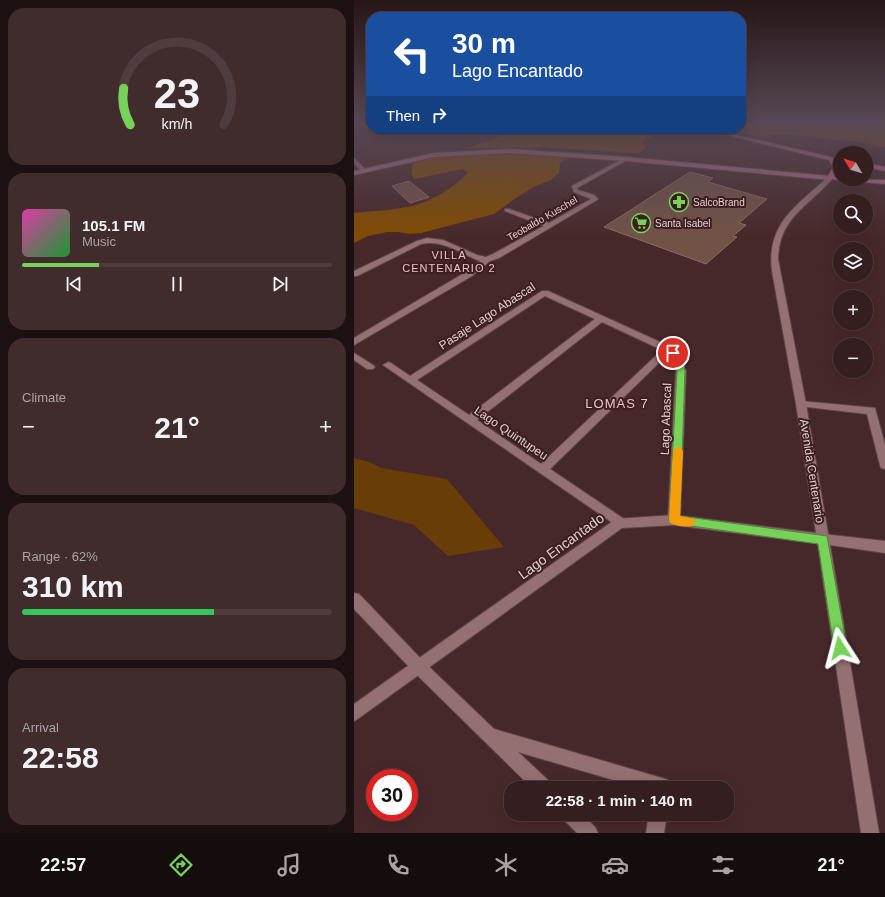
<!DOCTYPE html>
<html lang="en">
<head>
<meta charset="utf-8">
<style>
  body { margin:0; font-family:Arial,sans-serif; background:#402b2d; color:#f1f3f6; height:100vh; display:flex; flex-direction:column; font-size:15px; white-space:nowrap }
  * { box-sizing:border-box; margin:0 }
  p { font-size:13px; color:#aaa2a5 }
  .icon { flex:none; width:22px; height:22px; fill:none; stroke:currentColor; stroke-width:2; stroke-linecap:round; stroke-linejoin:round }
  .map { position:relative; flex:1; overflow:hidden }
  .side { display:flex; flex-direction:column; gap:8px; padding:8px; background:#1d1012; width:354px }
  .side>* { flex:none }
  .hud { position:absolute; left:12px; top:12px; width:380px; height:122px; border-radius:16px; box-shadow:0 4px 16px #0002,0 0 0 1px #4f3c3e; background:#1a4fa0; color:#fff; overflow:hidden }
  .needle { width:26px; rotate:308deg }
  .buttons { position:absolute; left:479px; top:146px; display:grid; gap:8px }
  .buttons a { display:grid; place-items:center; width:40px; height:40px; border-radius:50%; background:#351e20; box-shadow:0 4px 16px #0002,0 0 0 1px #4f3c3e; font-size:20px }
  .speed { position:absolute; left:12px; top:769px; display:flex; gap:8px; font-size:20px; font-weight:700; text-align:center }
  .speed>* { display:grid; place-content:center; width:52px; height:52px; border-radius:50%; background:#351e20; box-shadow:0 4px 16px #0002,0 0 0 1px #4f3c3e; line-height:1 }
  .speed .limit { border:6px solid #d22; background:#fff; color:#111 }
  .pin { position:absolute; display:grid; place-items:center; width:34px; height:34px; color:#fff; margin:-17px; border:2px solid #fff; border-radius:50%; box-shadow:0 1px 4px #0007 }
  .me { position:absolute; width:44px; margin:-22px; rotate:351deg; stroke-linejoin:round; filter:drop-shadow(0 0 3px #0008) }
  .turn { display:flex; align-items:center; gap:14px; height:84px; padding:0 20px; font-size:18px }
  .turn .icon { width:52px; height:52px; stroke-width:2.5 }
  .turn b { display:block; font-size:28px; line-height:34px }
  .then { display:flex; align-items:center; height:38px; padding:0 20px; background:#0003; gap:8px; font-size:15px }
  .big { font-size:30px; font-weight:800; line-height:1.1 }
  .side .tile { flex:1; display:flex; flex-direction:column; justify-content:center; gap:6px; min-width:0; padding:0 14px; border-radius:16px; background:#402b2d }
  .side .dial { align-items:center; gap:0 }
  .dial svg { height:104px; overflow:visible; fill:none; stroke:#4f3c3e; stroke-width:7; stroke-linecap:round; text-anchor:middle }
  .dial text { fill:#f1f3f6; stroke:none }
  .song { display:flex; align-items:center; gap:12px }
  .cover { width:48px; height:48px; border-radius:6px; background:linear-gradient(135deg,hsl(320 70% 55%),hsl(130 70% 35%)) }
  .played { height:4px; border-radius:2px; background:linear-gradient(90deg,#77d259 25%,#4f3c3e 25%) }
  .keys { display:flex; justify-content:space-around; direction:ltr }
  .heat { display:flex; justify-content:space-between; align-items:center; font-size:22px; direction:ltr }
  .charge { height:6px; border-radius:3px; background:linear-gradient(90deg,#34c759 62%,#4f3c3e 0) }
  .trip { position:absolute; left:150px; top:781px; width:230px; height:40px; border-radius:16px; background:#351e20; box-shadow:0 4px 16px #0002,0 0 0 1px #4f3c3e; font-weight:800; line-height:40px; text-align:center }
  .menu { display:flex; height:64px; justify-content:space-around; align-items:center; background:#150c0d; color:#aaa2a5 }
  .menu .icon { width:28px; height:28px }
  .menu .on { color:#77d259 }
  .menu b { font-size:18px; color:#f1f3f6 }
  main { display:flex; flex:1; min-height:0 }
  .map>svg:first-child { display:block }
  .green { fill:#683d07 }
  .forest { fill:#814b00 }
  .building { fill:#715247; stroke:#8d6c60 }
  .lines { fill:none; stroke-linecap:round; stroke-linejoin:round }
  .minor-casing { stroke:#604548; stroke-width:2 }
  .tertiary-casing { stroke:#604548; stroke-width:2 }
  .secondary-casing { stroke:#604548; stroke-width:2 }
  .primary-casing { stroke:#604548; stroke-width:2 }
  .minor { fill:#947072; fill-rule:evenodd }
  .tertiary { fill:#947072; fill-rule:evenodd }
  .secondary { fill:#ab6e82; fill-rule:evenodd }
  .primary { fill:#c26c91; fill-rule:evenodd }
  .route { fill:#77d259; stroke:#4d883a }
  .slow { fill:#f59e0b }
  .labels { text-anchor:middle; stroke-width:4; stroke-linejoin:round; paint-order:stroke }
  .far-poi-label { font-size:10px; fill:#e4cfd0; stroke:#3c1e21; text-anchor:start }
  .far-street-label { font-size:10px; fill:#e4cfd0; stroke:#3c1e21 }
  .far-neighbourhood-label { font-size:11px; letter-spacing:1px; fill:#ecc4c6; stroke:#3c1e21 }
  .street-label { font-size:12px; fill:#e4cfd0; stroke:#3c1e21 }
  .neighbourhood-label { font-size:13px; letter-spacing:1px; fill:#ecc4c6; stroke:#3c1e21 }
  .near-street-label { font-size:14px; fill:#e4cfd0; stroke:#3c1e21 }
</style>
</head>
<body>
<main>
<section class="side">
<div class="tile dial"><svg viewBox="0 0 100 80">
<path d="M14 69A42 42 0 1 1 86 69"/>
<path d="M14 69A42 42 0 0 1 9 41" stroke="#77d259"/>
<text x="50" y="56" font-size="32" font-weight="700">23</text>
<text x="50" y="72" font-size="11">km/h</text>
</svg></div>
<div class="tile">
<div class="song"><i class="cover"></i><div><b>105.1 FM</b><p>Music</p></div></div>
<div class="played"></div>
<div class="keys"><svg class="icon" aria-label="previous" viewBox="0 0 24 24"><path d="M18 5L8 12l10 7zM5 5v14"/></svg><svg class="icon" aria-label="pause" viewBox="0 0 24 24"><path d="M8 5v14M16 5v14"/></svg><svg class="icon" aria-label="next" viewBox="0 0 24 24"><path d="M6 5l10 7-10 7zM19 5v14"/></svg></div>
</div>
<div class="tile"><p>Climate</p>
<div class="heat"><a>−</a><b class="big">21°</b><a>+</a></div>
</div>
<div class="tile"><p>Range · 62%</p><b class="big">310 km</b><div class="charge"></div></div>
<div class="tile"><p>Arrival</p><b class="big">22:58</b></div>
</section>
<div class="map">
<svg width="531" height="833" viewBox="0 0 531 833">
  <rect width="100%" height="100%" fill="#47282a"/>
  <polygon class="green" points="0,458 15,462 27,468 93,479 150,547 94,556 60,525 0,508"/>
  <g class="forest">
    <polygon points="387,122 503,122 531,124 531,147 500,141 472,139 440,135 417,135 408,138 372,129 387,129"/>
    <polygon points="153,129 310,129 288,142 292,148 284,153 184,147 115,148 149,135"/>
    <path d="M96,152L182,153L213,157L206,163L205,173L197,180L179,187L159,200L140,214L67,233L54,234L45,232H33L14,236L0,243V213C19,211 43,210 62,205C81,199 100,187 114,173L109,169L60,179L57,173L59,163Z"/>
  </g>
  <g class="building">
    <polygon points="336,172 359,178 354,182 413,199 385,223 392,225 379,236 383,237 352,264 250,227"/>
    <polygon points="55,181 75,197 56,203 38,186"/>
  </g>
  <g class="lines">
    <g class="minor-casing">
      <g id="minor">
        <polygon points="0,158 12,170 12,172 8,172 0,163"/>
        <path d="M270,158L275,159L223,188L224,190L240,195L244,199L243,200L145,258L136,261L118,276L0,345V338L112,272L126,261C107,254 89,239 67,244L3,276H0V271L63,241L73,238L89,240L123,255L132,257L139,254L190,226L151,211V209H155L195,223L237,199L220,192L218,186Z"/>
        <path d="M188,291H194L317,347L326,358L332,371L326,520L324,524L320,525L316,524L314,520L322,371L318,359L314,354L196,469L270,519L272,523L270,527L266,528L29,365L34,362L37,363L56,376ZM191,296L241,319L115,415L63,380ZM248,322L308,350L187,464L123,420Z"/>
        <polygon points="0,353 19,365 21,367 19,369 13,369 0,360"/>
        <polygon points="447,401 521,408 531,445 531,469 527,468 526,465 513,414 444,406 442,404"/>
        <polygon points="469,534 531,541 531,553 476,545 525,833 507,833 463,539 465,535"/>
        <polygon points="0,593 5,594 70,662 140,729 308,778 314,780 316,788 287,788 164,752 196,782 198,788 178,788 60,672 0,609"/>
        <polygon points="207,814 228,814 241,827 244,833 223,833 210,820"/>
        <polygon points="295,814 313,814 310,833 292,833"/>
      </g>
    </g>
    <g class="tertiary-casing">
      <path id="tertiary" d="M474,177L479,178C455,206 425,217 424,259L452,404L475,539L473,543L469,544L320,525L268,528L5,718L0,721V704L262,519L320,515L462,533L442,404L418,271C412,223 443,206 474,177Z"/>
    </g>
    <g class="secondary-casing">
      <polygon id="secondary" points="156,149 272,157 476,176 479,178 476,180 272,161 156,153 80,157 0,175 0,171 80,153"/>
    </g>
    <g class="primary-casing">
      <g id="primary">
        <polygon points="348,129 356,129 486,159 486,163 481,162 485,167 480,177 486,177 486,179 531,180 531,184 474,179 473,178 479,167 475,160"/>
        <polygon points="512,163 531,167 531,171 512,167"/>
      </g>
    </g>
    <use href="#minor" class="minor"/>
    <use href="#tertiary" class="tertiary"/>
    <use href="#secondary" class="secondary"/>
    <use href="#primary" class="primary"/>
  </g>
  <linearGradient id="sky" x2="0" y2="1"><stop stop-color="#271617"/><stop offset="0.51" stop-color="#584855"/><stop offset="1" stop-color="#584855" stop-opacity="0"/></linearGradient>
  <rect width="531" height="239" fill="url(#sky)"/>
  <polygon class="route" points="316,351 322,351 330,364 331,371 326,516 473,536 493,648 491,652 486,654 482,652 480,648 464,544 316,523 315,520 323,371 321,364 315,353"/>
  <path class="slow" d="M324,447L327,448L329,451L326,516L340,519L342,522L340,525C333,528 323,526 316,523L315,520L319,451L321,448Z"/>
  <defs>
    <g id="pharmacy-ring" transform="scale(1)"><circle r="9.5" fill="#3c1e21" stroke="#77d259" stroke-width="1.5"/><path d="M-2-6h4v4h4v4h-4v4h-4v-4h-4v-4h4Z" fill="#77d259"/></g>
    <g id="supermarket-ring" transform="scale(1)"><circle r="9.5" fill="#3c1e21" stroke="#77d259" stroke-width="1.5"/><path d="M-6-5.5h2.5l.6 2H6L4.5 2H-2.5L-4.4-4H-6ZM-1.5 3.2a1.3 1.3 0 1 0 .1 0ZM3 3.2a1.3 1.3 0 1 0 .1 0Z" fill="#77d259"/></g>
  </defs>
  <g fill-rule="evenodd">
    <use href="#pharmacy-ring" x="325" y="202"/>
    <use href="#supermarket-ring" x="287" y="223"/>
  </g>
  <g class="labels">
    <g class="far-poi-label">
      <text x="339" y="206">SalcoBrand</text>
      <text x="301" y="227">Santa Isabel</text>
    </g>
    <g class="far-street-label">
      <text transform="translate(188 218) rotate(-30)" y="4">Teobaldo Kuschel</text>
    </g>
    <g class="far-neighbourhood-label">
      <text x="95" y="259">VILLA<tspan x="95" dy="13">CENTENARIO 2</tspan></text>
    </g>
    <g class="street-label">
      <text transform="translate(133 316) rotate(-33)" y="4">Pasaje Lago Abascal</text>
      <text transform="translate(312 419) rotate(-88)" y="4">Lago Abascal</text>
      <text transform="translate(157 433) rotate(34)" y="4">Lago Quintupeu</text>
      <text transform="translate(458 471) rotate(81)" y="4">Avenida Centenario</text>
    </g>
    <g class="neighbourhood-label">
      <text x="263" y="408">LOMAS 7</text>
    </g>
    <g class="near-street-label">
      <text transform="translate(207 546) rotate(-36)" y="5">Lago Encantado</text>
    </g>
  </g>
</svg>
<div class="buttons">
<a><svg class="needle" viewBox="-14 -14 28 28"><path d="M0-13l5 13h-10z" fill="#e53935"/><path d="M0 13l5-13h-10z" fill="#aaa2a5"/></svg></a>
<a><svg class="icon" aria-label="search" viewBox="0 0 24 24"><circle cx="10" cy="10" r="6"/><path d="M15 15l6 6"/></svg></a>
<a><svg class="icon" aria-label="layers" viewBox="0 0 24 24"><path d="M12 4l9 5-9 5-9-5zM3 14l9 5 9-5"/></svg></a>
<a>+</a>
<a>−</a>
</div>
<div class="speed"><div class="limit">30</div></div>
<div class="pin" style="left:319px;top:353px;background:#d93025"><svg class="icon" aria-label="arrive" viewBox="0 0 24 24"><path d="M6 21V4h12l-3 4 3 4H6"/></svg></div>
<svg class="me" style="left:486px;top:648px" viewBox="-20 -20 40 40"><path d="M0-17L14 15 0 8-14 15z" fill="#77d259" stroke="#fff" stroke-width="4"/></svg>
<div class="trip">22:58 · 1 min · 140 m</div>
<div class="hud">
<div class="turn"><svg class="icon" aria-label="left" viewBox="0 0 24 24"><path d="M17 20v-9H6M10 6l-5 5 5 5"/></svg><div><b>30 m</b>Lago Encantado</div></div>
<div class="then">Then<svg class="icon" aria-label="right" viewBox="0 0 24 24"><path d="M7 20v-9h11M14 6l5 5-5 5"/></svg></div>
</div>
</div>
</main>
<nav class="menu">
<b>22:57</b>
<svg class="icon on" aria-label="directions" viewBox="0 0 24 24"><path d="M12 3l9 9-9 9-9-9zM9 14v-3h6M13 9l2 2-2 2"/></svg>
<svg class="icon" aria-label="music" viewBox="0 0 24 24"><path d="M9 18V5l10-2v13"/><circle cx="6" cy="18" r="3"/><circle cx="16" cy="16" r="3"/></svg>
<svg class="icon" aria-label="phone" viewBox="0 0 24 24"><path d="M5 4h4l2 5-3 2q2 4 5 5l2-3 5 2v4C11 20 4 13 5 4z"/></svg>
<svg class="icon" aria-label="climate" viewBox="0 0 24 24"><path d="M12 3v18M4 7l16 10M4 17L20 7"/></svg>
<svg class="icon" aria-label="car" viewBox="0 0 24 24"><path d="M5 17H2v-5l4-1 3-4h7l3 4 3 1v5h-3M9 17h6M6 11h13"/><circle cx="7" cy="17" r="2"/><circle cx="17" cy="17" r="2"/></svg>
<svg class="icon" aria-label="filters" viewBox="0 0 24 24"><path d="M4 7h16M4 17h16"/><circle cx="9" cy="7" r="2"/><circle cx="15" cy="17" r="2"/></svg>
<b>21°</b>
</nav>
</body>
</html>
